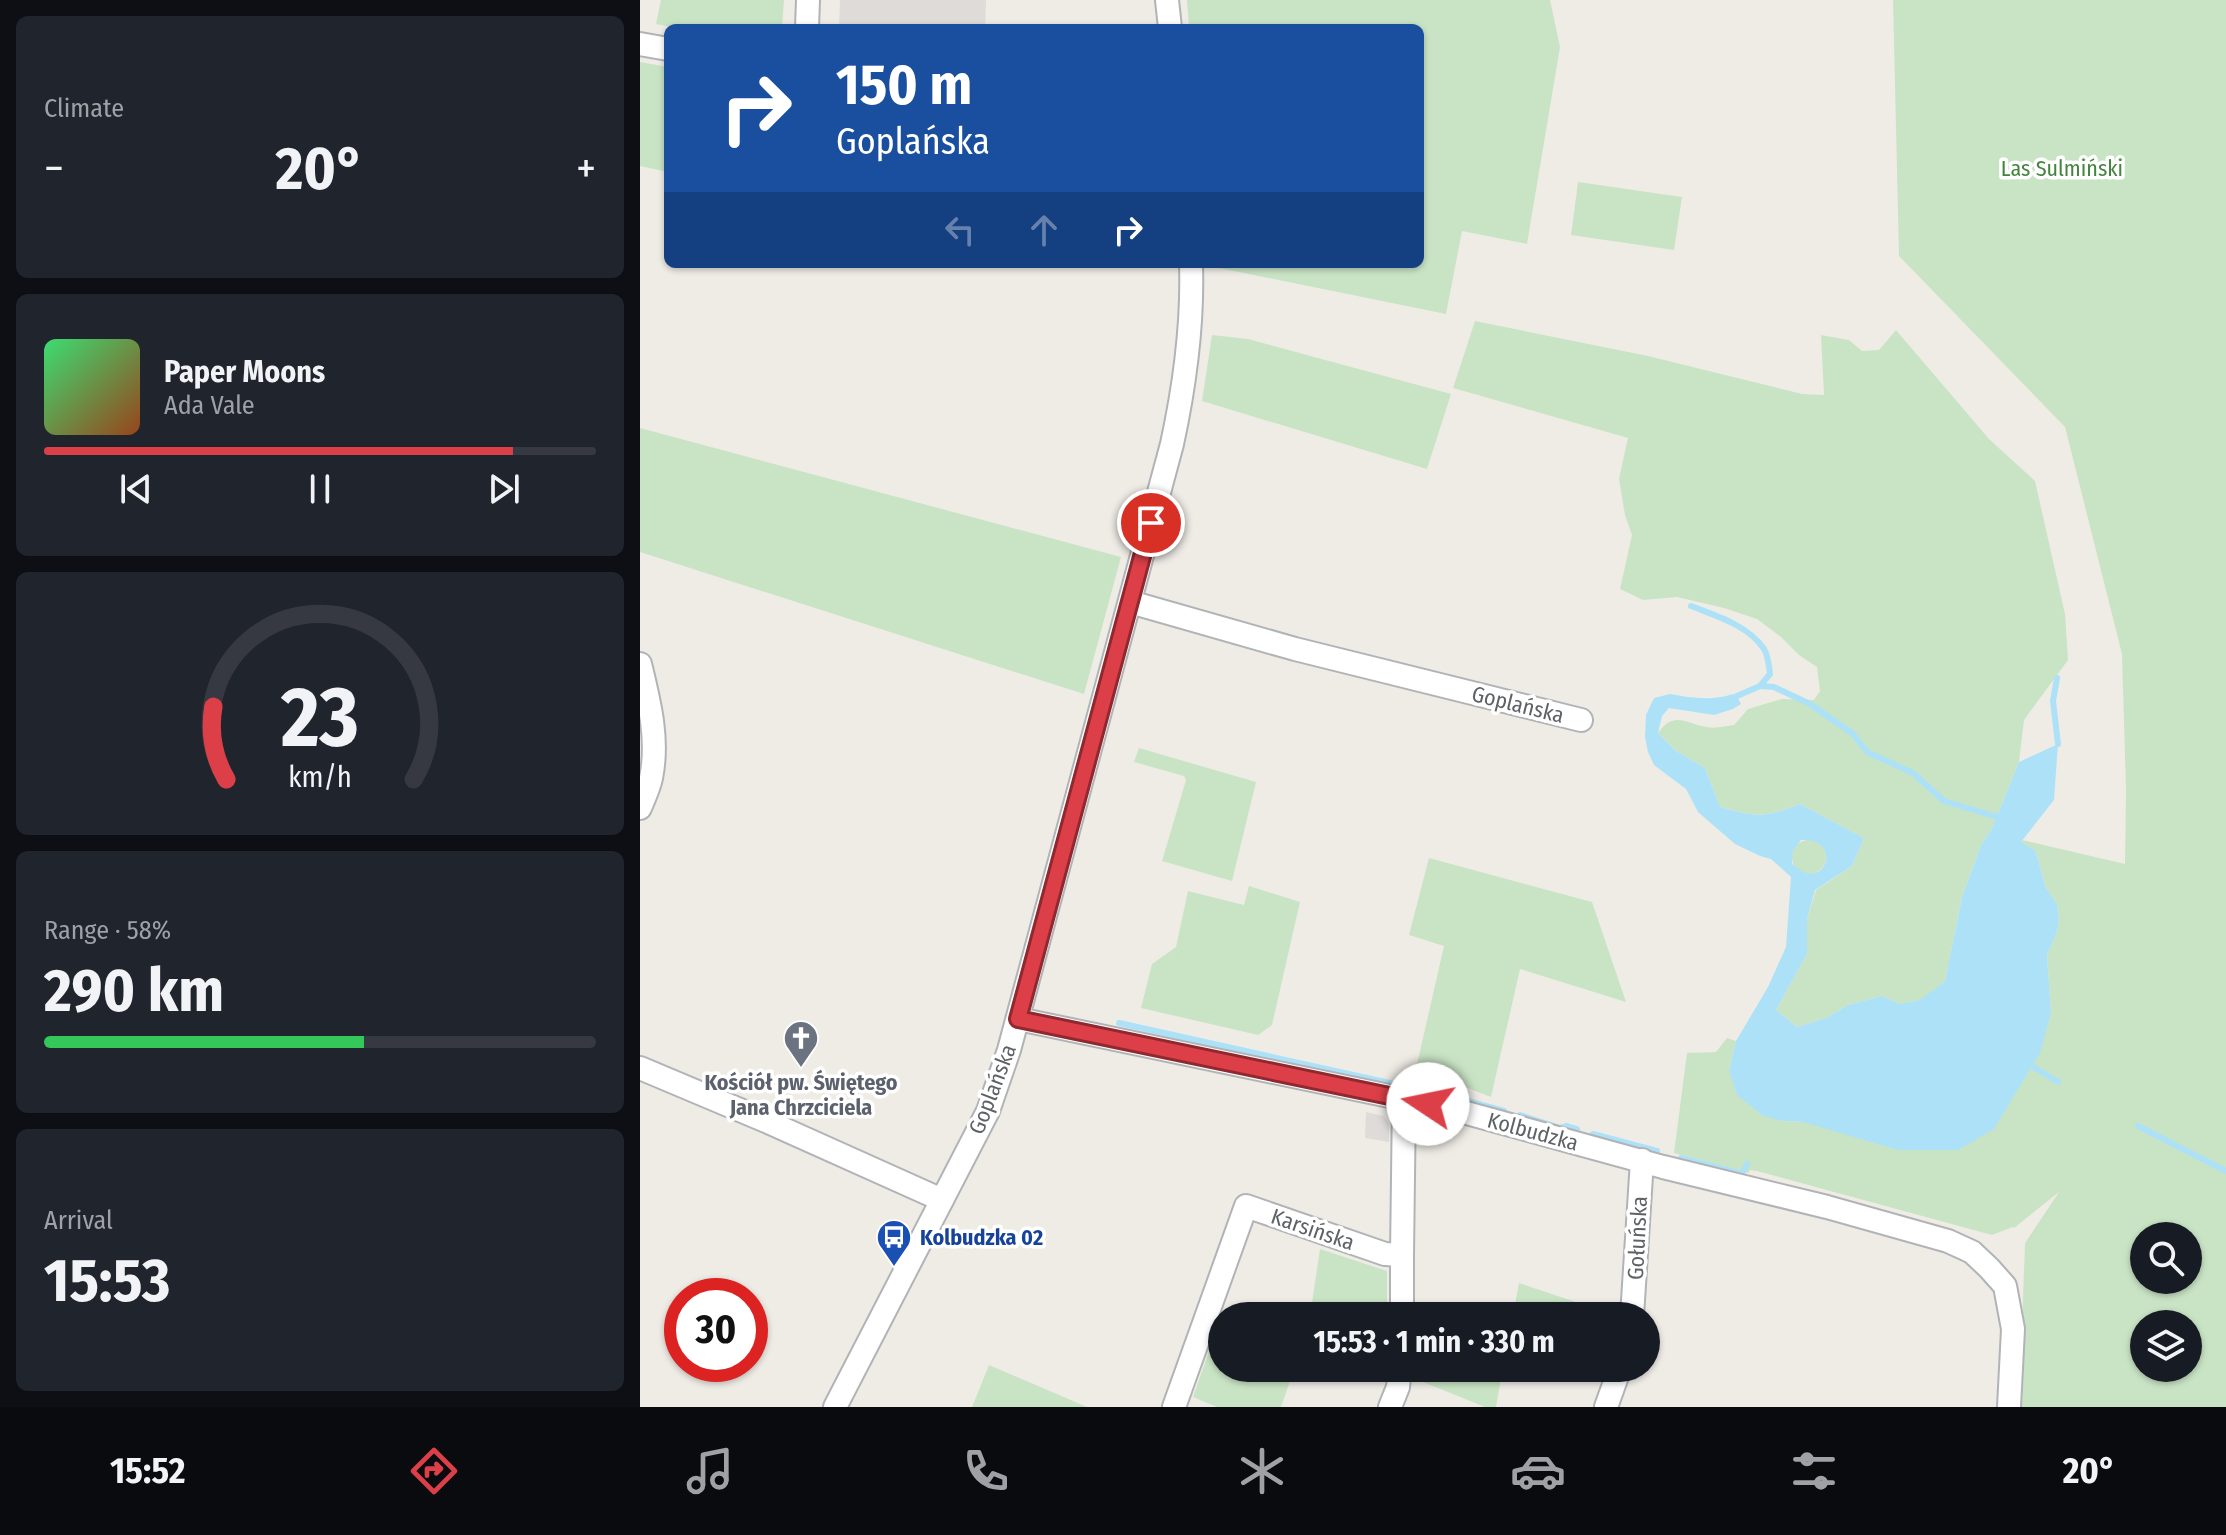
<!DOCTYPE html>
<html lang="en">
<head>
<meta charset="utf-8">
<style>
  body { margin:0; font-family:"Fira Sans Condensed",sans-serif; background:#20242c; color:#f1f3f6; height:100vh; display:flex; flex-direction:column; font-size:30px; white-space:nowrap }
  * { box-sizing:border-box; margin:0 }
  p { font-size:26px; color:#9ea1a6 }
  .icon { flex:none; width:44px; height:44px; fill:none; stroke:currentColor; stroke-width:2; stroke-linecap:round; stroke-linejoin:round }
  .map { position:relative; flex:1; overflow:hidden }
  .details { display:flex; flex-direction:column; gap:16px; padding:16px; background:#0d0f14; width:640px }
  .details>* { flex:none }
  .hud { position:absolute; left:24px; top:24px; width:760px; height:244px; border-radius:12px; box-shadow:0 2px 6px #0004; background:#1a4fa0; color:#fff; overflow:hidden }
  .tools { position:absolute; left:1490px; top:1222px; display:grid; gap:16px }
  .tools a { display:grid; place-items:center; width:72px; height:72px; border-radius:50%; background:#171b24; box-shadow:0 2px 6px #0004; font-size:40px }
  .speed { position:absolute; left:24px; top:1278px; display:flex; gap:16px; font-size:40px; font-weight:700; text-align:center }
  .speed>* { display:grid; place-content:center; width:104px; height:104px; border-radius:50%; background:#171b24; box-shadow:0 2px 6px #0004; line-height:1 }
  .speed .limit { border:12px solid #d22; background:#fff; color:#111 }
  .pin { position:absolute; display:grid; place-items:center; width:68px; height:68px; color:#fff; margin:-34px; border:4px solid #fff; border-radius:50%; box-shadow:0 2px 8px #0007 }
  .me { position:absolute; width:88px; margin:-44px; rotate:281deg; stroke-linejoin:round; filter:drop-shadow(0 0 6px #0008) }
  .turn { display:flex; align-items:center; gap:28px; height:168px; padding:0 40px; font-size:36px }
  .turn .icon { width:104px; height:104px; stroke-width:2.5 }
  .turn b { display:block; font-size:56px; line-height:68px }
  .lanes { display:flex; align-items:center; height:76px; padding:0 40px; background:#0003; justify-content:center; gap:40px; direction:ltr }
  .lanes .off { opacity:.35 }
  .big { font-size:60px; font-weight:700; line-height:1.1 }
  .details .tile { flex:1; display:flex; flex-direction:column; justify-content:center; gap:12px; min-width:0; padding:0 28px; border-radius:12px; background:#20242c }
  .details .dial { align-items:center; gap:0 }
  .dial svg { height:208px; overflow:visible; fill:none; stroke:#363941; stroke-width:7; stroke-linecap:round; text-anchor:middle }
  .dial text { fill:#f1f3f6; stroke:none }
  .song { display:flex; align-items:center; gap:24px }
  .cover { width:96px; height:96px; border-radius:12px; background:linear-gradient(135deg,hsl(140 70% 55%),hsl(20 70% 35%)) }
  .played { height:8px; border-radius:4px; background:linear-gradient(90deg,#dc3f48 85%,#363941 85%) }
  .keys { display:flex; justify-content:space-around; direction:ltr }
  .heat { display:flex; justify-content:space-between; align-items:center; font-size:44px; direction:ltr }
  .charge { height:12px; border-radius:6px; background:linear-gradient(90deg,#34c759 58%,#363941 0) }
  .trip { position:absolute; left:568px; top:1302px; width:452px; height:80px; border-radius:40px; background:#171b24; box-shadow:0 2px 6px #0004; font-weight:700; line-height:80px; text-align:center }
  .dock { display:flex; height:128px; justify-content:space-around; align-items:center; background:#090b0e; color:#9ea1a6 }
  .dock .icon { width:56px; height:56px }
  .dock .active { color:#dc3f48 }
  .dock b { font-size:36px; color:#f1f3f6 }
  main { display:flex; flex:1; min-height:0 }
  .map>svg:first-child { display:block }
  .industrial { fill:#dedbd8 }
  .green { fill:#c9e4c5; fill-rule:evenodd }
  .water { fill:#ade1f8; fill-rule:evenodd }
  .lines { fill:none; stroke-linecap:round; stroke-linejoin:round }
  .stream { stroke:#ade1f8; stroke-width:6 }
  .minor-casing { stroke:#b1b4b7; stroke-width:26 }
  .minor { stroke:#fff; stroke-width:22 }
  .route-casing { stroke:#8f292f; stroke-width:20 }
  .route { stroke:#dc3f48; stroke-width:14 }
  .labels { text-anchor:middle; stroke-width:7; stroke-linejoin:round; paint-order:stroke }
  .park-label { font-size:22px; fill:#43853d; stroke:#fff }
  .street-label { font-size:22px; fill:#5e6265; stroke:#fff }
  .worship-label { font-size:22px; font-weight:bold; fill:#5b616d; stroke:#fff }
  .transit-label { font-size:22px; font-weight:bold; fill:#164399; stroke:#fff; text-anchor:start }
</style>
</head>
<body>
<main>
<section class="details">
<div class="tile"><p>Climate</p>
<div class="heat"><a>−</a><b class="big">20°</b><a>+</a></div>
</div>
<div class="tile">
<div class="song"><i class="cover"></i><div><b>Paper Moons</b><p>Ada Vale</p></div></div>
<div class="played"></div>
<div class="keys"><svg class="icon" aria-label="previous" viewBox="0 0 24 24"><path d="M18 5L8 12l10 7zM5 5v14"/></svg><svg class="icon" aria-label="pause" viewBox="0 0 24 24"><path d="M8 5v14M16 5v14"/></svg><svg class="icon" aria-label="next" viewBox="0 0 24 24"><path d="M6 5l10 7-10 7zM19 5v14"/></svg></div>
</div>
<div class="tile dial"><svg viewBox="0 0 100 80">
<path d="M14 69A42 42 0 1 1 86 69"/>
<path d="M14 69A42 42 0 0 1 9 41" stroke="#dc3f48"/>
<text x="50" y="56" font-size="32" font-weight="700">23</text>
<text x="50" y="72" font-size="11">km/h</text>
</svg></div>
<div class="tile"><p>Range · 58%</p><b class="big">290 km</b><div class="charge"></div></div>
<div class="tile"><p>Arrival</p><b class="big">15:53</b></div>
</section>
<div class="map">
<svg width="1586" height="1407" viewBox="0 0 1586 1407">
  <rect width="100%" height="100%" fill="#efece6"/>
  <g class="industrial">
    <polygon points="200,0 346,0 345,28 199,28"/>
    <polygon points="726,1112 744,1116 749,1124 749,1142 725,1138"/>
  </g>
  <g class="green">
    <polygon points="21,0 144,0 142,28 35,28 16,24"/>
    <polygon points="547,0 910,0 920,47 887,244 822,231 806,314 574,267 574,264 780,264 780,28 549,28"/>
    <path d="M1253,0H1586V1407H1379L1385,1243L1419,1192L1374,1228L1373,1227L1352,1235L1117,1171L1110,1170L1108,1173L1034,1153L1047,1053L1076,1052L1087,1038L1096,1041L1089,1070L1144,1121L1162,1122L1411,1013L1407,955L1417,932L1419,919L1417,904L1405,886L1396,851L1381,843L1382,840L1485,864L1486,790L1482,654L1425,427L1259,256ZM1504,1236H1548V1280H1504ZM1504,1324H1548V1368H1504Z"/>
    <polygon points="0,62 28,67 28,172 0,166"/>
    <polygon points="938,182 1042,197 1034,250 931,235"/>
    <path d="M835,321L1008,356L1162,394L1184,395L1181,335L1209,340L1222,351L1239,350L1256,330L1349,439L1395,481L1425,614L1428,660L1384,720L1379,762L1352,828L1341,845L1322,897L1305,981L1281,1000L1260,1004L1242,996L1208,1005L1186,1018L1157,1027L1136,1010L1167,954V919L1176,890L1212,866L1224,838L1160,804C1125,818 1116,817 1080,807L1065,768L1036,751L1018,733C1034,710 1046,724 1067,727C1075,729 1086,726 1094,725L1108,709L1142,699L1174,700L1180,691L1177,667L1159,655L1141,637L1117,619L1084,608L1037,597L1003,600L980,589L992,535L985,515L979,479L988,438L813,388Z"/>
    <polygon points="572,335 608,339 811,394 787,469 562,401"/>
    <polygon points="0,428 481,557 444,694 0,552"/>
    <polygon points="499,748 616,782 592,881 522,861 546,780 544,776 494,762"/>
    <circle cx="1169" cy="857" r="17"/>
    <polygon points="789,858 952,902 986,1002 880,969 851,1097 820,1085 775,1073 804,946 769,935"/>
    <polygon points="609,886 660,902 632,1025 618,1035 501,1008 512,964 536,947 548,891 604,905"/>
    <polygon points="680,1249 747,1271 747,1316 670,1316"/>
    <polygon points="879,1283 975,1315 975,1316 873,1316"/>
    <polygon points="570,1348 582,1353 582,1368 619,1368 650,1381 641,1407 577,1407 553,1397"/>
    <polygon points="349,1365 447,1407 332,1407"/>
    <polygon points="779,1368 863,1368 856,1407 845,1407 778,1380"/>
  </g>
  <path class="water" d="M1030,694C1051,698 1072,701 1093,694L1097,696L1101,704L1093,709L1074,715L1029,708L1022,716L1018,733L1036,751L1065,768L1080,807C1116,817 1125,818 1160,804L1224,838L1212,866L1175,890L1167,919V954L1136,1010L1157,1027L1186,1018L1208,1005L1242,996L1260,1004L1280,1000L1305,981L1322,897L1341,845L1352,828L1379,762L1418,744L1414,800L1381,842L1396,851L1405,886L1417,904L1419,919L1417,932L1407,955L1411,1013L1400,1053L1354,1129L1318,1150H1258L1163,1122L1144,1121L1123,1116L1097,1095L1089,1070L1096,1041L1128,987L1146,947L1151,877L1131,859L1120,856L1095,844L1058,812L1046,789L1014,765L1008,752L1005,737L1006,715L1014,698ZM1161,840C1206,838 1183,897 1152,863L1153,851Z"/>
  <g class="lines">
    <g class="stream">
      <path d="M1051,606C1076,616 1108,625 1124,649C1128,655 1129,666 1130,674L1120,686L1097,696"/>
      <polyline points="1417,678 1413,701 1418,744"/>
      <polyline points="1120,686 1134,687 1170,704 1213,734 1227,752 1273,773 1304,801 1357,817"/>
      <polyline points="479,1023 795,1093"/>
      <polyline points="1392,1066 1418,1082"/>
      <polyline points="813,1097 864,1111"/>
      <polyline points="880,1115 920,1128 927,1126 937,1129"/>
      <polyline points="1498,1126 1586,1171"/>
      <polyline points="953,1134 1017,1151"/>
      <polyline points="1041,1158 1102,1174 1107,1164"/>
    </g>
    <g class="minor-casing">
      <g id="minor">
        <polyline points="527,0 530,28"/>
        <polyline points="167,28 168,0"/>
        <polyline points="0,44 28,49"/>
        <polyline points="490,602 655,649 941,720"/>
        <path d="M0,664C9,701 19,739 11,778C9,788 4,798 0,808"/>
        <polyline points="378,1019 812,1109 1023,1167 1187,1207 1308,1241 1332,1252 1349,1268 1365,1286 1373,1329 1369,1407"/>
        <polyline points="0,1068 126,1121 302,1200"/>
        <polyline points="762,1255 762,1316"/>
        <polyline points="992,1316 1002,1160"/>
        <path d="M195,1407L348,1111L369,1050L532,444C545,384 553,326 551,264"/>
        <polyline points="534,1407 606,1206 745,1254 762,1255 764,1099"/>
        <polyline points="750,1407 758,1387 760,1368"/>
        <polyline points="966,1407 980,1368"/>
      </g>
    </g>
    <use href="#minor" class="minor"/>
  </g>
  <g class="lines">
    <g class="route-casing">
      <polyline id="route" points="511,523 378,1019 788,1104"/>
    </g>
    <use href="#route" class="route"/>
  </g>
  <defs>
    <g id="church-pin" transform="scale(1.8)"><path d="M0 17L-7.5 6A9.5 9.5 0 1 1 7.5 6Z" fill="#6b7280" stroke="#fff"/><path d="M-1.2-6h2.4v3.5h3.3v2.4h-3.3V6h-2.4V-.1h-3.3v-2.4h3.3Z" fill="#fff"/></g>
    <g id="bus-pin" transform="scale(1.8)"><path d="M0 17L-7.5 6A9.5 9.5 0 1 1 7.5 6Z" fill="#1a4fb4" stroke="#fff"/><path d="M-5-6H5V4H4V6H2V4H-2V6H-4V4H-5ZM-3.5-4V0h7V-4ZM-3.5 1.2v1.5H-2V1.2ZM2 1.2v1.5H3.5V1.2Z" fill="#fff"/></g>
  </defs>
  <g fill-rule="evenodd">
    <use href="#church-pin" x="161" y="1038"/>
    <use href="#bus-pin" x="254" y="1237"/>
  </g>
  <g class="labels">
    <g class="park-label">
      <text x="1422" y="176">Las Sulmiński</text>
    </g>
    <g class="street-label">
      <text transform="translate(878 704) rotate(14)" y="8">Goplańska</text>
      <text transform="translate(352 1089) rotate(-69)" y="8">Goplańska</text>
      <text transform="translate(893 1131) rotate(15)" y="8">Kolbudzka</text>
      <text transform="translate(673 1229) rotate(19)" y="8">Karsińska</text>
      <text transform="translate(997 1238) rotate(-87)" y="8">Gołuńska</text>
    </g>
    <g class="worship-label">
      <text x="161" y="1090">Kościół pw. Świętego<tspan x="161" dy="25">Jana Chrzciciela</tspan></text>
    </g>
    <g class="transit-label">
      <text x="280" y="1245">Kolbudzka 02</text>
    </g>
  </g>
</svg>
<div class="tools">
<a><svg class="icon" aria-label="search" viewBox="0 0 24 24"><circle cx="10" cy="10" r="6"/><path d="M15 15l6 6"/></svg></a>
<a><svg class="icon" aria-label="layers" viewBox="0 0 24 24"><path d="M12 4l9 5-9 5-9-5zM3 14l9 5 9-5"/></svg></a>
</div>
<div class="speed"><div class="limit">30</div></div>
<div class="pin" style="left:511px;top:523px;background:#d93025"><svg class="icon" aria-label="arrive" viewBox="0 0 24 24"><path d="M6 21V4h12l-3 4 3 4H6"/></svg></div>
<svg class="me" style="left:788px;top:1104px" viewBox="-20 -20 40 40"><circle r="19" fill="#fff"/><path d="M0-13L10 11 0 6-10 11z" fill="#dc3f48"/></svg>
<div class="trip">15:53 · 1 min · 330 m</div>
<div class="hud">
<div class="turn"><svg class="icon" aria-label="right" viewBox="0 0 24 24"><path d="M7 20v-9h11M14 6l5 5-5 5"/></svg><div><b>150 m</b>Goplańska</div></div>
<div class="lanes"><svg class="icon off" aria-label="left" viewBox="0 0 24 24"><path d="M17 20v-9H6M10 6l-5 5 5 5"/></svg><svg class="icon off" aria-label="ahead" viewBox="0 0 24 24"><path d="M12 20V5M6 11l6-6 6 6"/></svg><svg class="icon" aria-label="right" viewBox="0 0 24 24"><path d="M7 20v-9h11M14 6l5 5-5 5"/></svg></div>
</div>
</div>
</main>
<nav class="dock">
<b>15:52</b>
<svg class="icon active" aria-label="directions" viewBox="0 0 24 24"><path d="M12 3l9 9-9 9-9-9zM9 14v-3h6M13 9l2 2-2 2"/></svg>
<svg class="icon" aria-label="music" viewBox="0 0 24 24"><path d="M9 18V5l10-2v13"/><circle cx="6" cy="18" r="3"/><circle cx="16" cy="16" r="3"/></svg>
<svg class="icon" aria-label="phone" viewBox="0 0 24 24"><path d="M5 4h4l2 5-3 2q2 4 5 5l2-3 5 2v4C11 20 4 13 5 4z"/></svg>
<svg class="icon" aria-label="climate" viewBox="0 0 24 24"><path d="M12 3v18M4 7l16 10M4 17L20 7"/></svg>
<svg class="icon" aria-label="car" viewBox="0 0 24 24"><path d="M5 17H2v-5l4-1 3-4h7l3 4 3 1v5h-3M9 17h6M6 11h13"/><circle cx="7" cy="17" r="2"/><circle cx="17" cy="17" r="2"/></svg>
<svg class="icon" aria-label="filters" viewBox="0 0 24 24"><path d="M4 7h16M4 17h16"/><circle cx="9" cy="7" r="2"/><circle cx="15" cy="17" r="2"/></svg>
<b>20°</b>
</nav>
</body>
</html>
